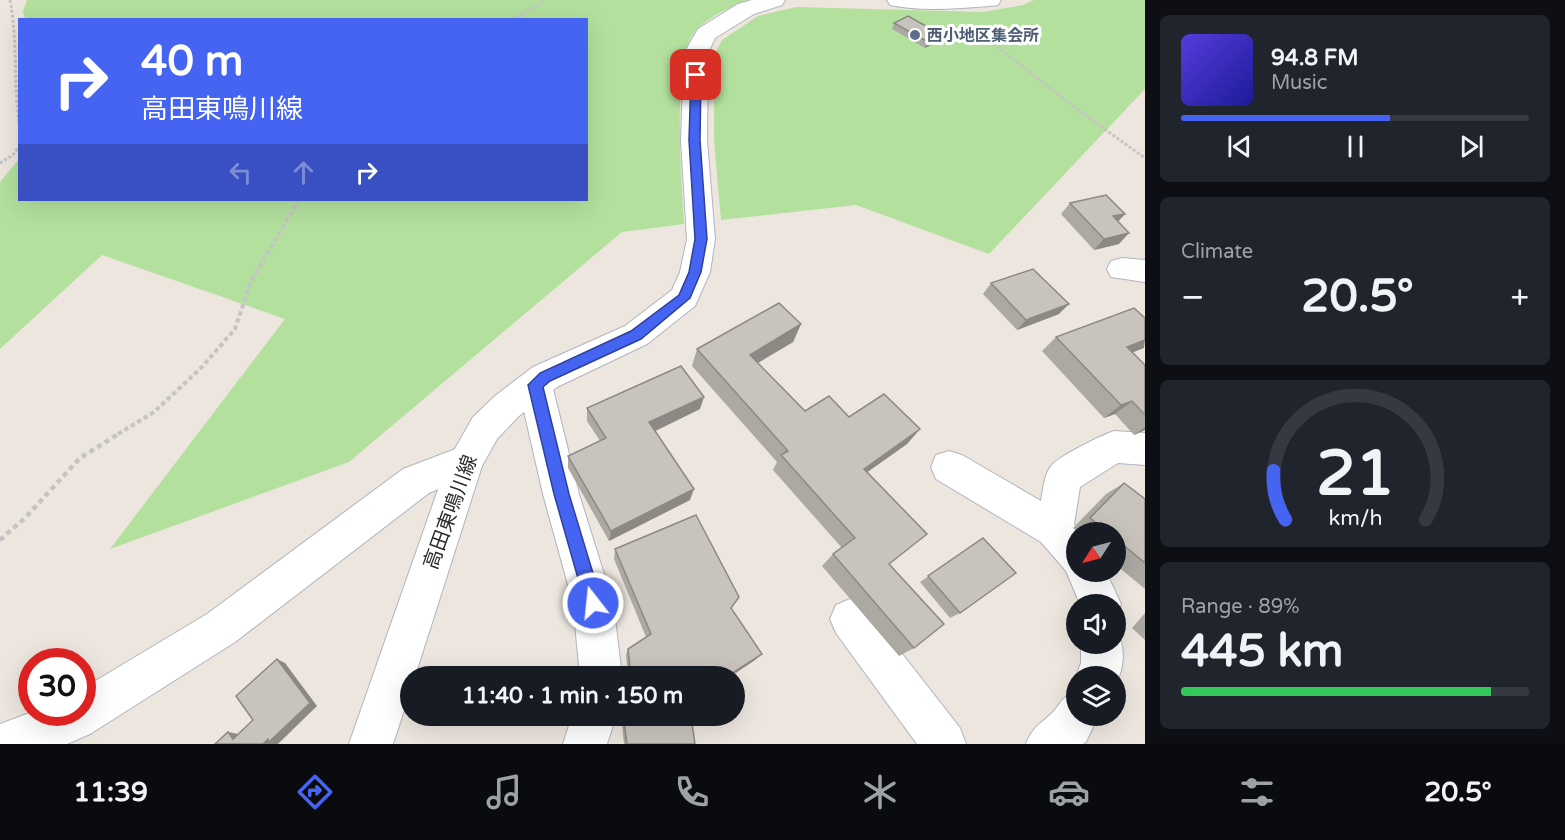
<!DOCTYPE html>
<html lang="en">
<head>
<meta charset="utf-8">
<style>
  body { margin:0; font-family:"Varela Round","Noto Sans JP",sans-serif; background:#20242c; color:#f1f3f6; height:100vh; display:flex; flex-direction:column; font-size:22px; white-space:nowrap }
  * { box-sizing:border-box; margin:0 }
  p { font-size:20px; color:#9ea1a6 }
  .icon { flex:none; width:33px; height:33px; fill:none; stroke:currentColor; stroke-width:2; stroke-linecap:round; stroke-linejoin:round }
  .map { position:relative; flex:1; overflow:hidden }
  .panel { display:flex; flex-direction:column; gap:15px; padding:15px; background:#0d0f14; width:420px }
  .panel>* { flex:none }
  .guide { position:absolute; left:18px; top:18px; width:570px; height:183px; border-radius:0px; box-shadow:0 6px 24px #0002; background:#4664f2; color:#fff; overflow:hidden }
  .needle { width:39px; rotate:234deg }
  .buttons { position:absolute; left:1066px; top:522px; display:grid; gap:12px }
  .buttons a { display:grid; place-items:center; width:60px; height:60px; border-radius:50%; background:#171b24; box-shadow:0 6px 24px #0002; font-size:30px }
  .speed { position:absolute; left:18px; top:648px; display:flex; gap:12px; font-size:30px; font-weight:700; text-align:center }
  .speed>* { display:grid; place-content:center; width:78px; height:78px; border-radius:50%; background:#171b24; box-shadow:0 6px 24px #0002; line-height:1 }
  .speed .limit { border:9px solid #d22; background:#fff; color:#111 }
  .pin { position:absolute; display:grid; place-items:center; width:51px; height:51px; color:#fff; margin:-26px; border-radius:12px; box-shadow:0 3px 9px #0006 }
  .me { position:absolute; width:66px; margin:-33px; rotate:344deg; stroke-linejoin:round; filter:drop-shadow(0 0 4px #0008) }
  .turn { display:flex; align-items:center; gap:21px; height:126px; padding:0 24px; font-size:27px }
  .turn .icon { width:78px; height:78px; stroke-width:2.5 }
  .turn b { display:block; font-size:42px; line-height:51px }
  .lanes { display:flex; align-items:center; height:57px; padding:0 24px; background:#0003; justify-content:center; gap:30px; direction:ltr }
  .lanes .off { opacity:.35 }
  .big { font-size:45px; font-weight:700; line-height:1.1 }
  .panel .card { flex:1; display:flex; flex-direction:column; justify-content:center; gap:9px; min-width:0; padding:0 21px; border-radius:9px; background:#20242c }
  .panel .dial { align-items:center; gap:0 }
  .dial svg { height:156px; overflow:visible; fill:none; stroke:#363941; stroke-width:7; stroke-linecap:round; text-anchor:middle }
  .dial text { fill:#f1f3f6; stroke:none }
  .song { display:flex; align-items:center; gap:18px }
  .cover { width:72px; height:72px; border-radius:9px; background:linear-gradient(135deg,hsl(250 70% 55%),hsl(240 70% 35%)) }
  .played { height:6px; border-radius:3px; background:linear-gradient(90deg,#4664f2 60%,#363941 60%) }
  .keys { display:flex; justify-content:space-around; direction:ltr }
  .heat { display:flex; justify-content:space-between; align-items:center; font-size:33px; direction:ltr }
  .charge { height:9px; border-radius:4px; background:linear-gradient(90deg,#34c759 89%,#363941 0) }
  .trip { position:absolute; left:400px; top:666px; width:345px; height:60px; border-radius:30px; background:#171b24; box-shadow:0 6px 24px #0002; font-weight:700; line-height:60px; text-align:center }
  .tabs { display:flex; height:96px; justify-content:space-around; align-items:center; background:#090b0e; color:#9ea1a6 }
  .tabs .icon { width:42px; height:42px }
  .tabs .active { color:#4664f2 }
  .tabs b { font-size:27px; color:#f1f3f6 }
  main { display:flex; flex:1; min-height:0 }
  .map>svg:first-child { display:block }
  .green { fill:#b3e09d }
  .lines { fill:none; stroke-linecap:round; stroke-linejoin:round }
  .minor-casing { stroke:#b1b4be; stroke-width:2 }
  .secondary-casing { stroke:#b1b4be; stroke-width:2 }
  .path-far2 { stroke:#c4c4c4; stroke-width:3; stroke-dasharray:3 2; stroke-linecap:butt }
  .path-far1 { stroke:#c4c4c4; stroke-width:4; stroke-dasharray:4.5 3; stroke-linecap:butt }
  .path { stroke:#c4c4c4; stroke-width:4.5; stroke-dasharray:5 4; stroke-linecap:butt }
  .minor { fill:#fff; fill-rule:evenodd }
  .secondary { fill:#fff; fill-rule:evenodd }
  .wall { fill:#aca9a3 }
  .shaded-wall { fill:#8c8984 }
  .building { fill:#c8c4bd; stroke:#8c8984; stroke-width:1.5 }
  .route { fill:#4664f2; stroke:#2e419d; stroke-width:1.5 }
  .service-dot { fill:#5c6f8a; stroke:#fff; stroke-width:2 }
  .labels { text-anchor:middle; stroke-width:6; stroke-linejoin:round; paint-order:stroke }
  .far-service-label { font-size:16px; font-weight:bold; fill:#4e5e75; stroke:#fff; text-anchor:start }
  .street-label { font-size:20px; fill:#2b2b2b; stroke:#fff }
</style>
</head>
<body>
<main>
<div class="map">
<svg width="1145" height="744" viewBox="0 0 1145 744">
  <rect width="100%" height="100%" fill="#ece6de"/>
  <g class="green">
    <path d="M27,0H748C733,5 706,19 696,30C671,55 682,186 684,224L622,232L349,462L110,549L285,319L102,255L0,349V182L19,159L20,200H586V20L25,19L23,11Z"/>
    <polygon points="1034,0 1145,0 1145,89 989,254 856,205 721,220 714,141 714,56 722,40 758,16 796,7 983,12 1023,5"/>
  </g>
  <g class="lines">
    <g class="minor-casing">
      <g id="minor">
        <polygon points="1122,258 1145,260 1145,282 1111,277 1107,269 1111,261"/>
        <polygon points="535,371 547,375 552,385 579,494 613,603 622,676 580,676 573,603 543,494 518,385 523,375"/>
        <path d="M1114,431L1145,433V465L1118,463L1080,487L1074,524L1081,532H1077V572H1106L1121,604L1116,616V604H1080L1066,571L1041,542L936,479L931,467L936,455L949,451L962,455L1041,501C1043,490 1044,473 1052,465C1061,455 1100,436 1114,431Z"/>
        <polygon points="466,445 479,450 484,461 479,472 429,493 235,642 90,734 67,744 0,744 0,724 32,712 82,712 82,689 207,614 403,469"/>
        <polygon points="850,599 864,605 960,728 966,744 917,744 836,633 830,619 836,605"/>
        <path d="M1117,629C1125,649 1125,665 1116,684V676H1077V679L1076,676L1081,663V644H1116Z"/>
        <path d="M1077,691V716H1098L1086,742L1083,744H1026C1033,726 1040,725 1053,712C1064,700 1059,699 1077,691Z"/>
        <polygon points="572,716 616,716 607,744 563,744"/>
      </g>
    </g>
    <g class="secondary-casing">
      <g id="secondary">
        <polygon points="752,0 785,0 782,5 754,14 715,38 708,53 707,140 715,239 710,272 695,306 647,344 557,387 519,416 497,439 482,466 415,676 411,676 411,689 393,744 349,744 448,461 473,417 495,396 533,367 625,326 672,290 680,272 687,239 681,140 684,53 698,29 738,4"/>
        <path d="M887,0H1001L998,5L990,6C958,8 922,12 890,5Z"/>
      </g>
    </g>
    <g class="path-far2">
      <path d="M10,0C18,42 13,85 20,128"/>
      <polyline points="514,20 544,0"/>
      <polyline points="970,25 1079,111 1145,158"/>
      <polyline points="0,163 13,155 20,145"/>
    </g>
    <polyline class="path-far1" points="118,434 154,412 201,368 235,329 251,281 299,200"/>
    <polyline class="path" points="0,540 25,518 80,458 120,433"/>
    <use href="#minor" class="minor"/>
    <use href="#secondary" class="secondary"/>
  </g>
  <g class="wall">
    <polygon points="894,23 942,35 939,41 925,48 892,29"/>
    <polygon points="1070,203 1125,214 1118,221 1119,244 1094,250 1061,214"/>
    <polygon points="991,283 1059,314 1017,330 983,294"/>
    <polygon points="801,324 793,342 758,363 805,411 849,417 920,429 907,444 867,472 889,564 914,648 899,656 822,566 833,554 842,548 773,470 777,462 692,366 697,349"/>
    <polygon points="1056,337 1132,353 1145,365 1145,430 1134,435 1115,414 1104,418 1042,351"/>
    <polygon points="587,408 700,409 655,431 690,500 609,541 568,468 568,456 600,441 587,421"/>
    <polygon points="1124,483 1145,499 1145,589 1116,565 1116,532 1078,532 1073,528 1106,494"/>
    <polygon points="983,538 960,613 950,618 920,582"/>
    <polygon points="615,549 731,608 755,660 731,676 628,676 626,655 628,649 646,637 614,559"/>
    <polygon points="1145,613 1145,640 1132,628"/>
    <polygon points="621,716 691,716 695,744 624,744"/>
  </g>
  <g class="shaded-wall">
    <polygon points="942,35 939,41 925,48 928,42"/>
    <polygon points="1125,214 1115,225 1113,216"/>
    <polygon points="1129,233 1119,244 1094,250 1104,239"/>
    <polygon points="1069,304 1059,314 1017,330 1026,320"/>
    <polygon points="801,324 793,342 744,371 750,355"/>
    <polygon points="1145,340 1144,348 1111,361 1127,347"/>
    <polygon points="704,397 700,409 647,435 649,422"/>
    <polygon points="1132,401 1115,414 1104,418 1121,405"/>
    <polygon points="1145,427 1145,430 1134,435"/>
    <polygon points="920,429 907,444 852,483 864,469"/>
    <polygon points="694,489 690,500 609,541 611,531"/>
    <polygon points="762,654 755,660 731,676 728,676"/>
    <polygon points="277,659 285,663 317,706 278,744 263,744"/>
    <polygon points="228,732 238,734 233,739"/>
  </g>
  <g class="building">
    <polygon points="908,16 942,35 928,42 894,23"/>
    <polygon points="1106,195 1125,214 1113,216 1129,233 1104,239 1070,203"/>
    <polygon points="1033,269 1069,304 1026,320 991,283"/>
    <polygon points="779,303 801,324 750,355 805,411 829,396 849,417 884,394 920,429 864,469 927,534 889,564 944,624 914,648 833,554 855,538 781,455 788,451 697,349"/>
    <polygon points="1134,308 1145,318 1145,340 1127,347 1145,365 1145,415 1132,401 1121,405 1056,337"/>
    <polygon points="681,366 704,397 649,422 694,489 611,531 568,456 606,438 587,408"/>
    <polygon points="1124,483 1145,499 1145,563 1116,539 1116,532 1108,532 1090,518"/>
    <polygon points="696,515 739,597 731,608 762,654 728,676 631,676 628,649 651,634 615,549"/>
    <polygon points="983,538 1016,573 960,613 928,576"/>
    <polygon points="277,659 310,703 269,742 268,739 263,744 215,744 228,732 233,739 253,720 236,696"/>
    <polygon points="623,716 691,716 695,744 627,744"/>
  </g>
  <polygon class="route" points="696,72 701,75 700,140 707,239 701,272 690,298 641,339 550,381 543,387 569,494 602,603 599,609 593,611 588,609 585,603 554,494 528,385 540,373 631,331 679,295 689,272 695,239 689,140 691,75"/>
  <circle class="service-dot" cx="915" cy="35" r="6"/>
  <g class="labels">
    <g class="far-service-label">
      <text x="927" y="41">西小地区集会所</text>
    </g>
    <g class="street-label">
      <text transform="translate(450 512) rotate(-70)" y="7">高田東鳴川線</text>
    </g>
  </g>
</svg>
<div class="buttons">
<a><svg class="needle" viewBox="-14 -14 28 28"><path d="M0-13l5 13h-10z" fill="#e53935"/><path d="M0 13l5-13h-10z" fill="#9ea1a6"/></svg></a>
<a><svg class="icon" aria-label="sound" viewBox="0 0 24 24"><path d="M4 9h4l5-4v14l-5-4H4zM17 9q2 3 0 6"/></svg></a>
<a><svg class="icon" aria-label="layers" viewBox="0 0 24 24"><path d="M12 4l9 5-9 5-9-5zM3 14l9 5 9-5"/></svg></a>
</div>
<div class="speed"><div class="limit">30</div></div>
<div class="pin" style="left:696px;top:75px;background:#d93025"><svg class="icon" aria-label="arrive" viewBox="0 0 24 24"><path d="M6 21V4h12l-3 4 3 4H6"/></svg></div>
<svg class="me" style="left:593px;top:603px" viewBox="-20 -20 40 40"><circle r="17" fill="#4664f2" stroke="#fff" stroke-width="3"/><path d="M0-11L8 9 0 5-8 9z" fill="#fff"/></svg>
<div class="trip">11:40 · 1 min · 150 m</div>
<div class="guide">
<div class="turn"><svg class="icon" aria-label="right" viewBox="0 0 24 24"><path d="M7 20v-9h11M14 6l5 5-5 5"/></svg><div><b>40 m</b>高田東鳴川線</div></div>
<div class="lanes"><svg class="icon off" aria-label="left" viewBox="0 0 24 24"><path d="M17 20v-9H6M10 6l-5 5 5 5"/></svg><svg class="icon off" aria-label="ahead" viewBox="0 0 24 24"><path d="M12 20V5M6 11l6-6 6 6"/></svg><svg class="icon" aria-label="right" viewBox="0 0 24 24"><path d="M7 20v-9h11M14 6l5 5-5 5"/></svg></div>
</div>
</div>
<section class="panel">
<div class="card">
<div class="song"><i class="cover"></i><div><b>94.8 FM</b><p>Music</p></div></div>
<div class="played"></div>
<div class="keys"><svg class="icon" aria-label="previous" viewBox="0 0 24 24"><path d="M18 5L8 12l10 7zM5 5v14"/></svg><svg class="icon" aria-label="pause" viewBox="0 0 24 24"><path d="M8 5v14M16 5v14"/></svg><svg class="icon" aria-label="next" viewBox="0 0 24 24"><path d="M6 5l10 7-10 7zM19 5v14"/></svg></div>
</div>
<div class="card"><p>Climate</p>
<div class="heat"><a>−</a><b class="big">20.5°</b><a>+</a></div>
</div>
<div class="card dial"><svg viewBox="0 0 100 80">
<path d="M14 69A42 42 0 1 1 86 69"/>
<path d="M14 69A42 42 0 0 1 8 44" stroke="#4664f2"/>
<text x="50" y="56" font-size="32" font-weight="700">21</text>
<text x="50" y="72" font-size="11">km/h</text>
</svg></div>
<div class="card"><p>Range · 89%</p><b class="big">445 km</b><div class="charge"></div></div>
</section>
</main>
<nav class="tabs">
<b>11:39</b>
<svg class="icon active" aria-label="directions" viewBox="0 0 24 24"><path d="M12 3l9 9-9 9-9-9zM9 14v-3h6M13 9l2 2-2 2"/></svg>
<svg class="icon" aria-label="music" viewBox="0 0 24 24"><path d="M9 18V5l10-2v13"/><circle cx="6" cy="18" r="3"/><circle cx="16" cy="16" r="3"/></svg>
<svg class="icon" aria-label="phone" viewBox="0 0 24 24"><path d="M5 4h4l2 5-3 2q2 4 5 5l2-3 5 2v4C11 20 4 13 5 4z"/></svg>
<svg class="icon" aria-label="climate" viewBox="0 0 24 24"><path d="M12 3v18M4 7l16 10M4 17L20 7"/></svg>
<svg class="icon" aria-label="car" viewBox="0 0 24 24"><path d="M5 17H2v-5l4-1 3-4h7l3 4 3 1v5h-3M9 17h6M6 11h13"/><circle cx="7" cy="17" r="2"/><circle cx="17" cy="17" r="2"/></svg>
<svg class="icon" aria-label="filters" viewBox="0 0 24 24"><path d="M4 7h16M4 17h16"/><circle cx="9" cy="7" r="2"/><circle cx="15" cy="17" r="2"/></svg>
<b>20.5°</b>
</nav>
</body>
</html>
